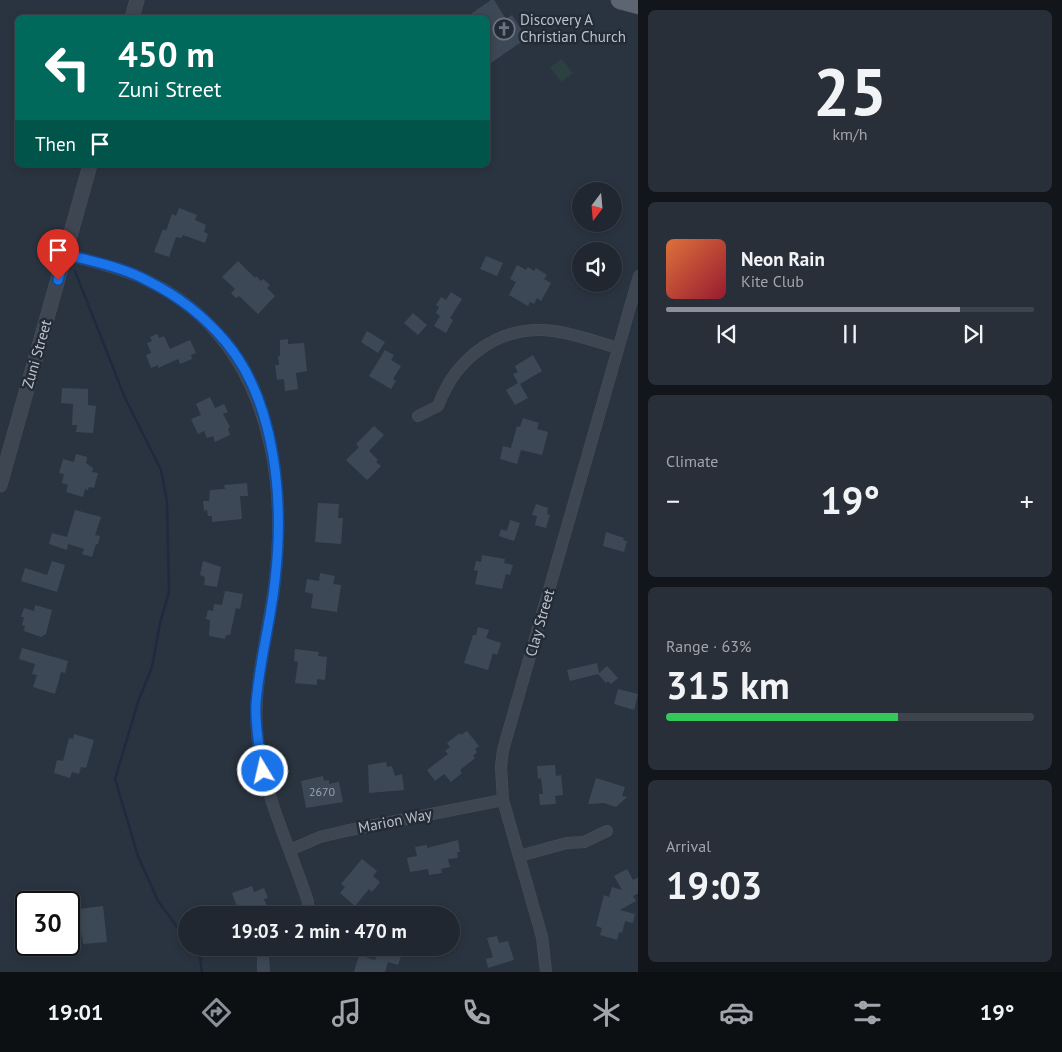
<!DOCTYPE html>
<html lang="en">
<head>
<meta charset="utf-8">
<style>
  body { margin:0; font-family:"PT Sans",sans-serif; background:#282f38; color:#f1f3f6; height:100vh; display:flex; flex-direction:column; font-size:19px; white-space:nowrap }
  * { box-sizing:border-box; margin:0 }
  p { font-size:16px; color:#a2a5ab }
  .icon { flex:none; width:28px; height:28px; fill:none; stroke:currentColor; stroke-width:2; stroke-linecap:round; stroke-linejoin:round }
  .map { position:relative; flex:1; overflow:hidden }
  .side { display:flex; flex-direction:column; gap:10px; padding:10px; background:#12151a; width:424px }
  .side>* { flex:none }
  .hud { position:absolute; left:15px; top:15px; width:475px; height:152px; border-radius:8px; box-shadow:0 2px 8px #0003,0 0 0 1px #3d444c; background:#00695c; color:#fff; overflow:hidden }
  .needle { width:32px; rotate:196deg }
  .controls { position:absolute; left:572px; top:182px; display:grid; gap:10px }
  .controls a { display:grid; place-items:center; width:50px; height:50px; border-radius:50%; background:#202730; box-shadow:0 2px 8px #0003,0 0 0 1px #3d444c; font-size:25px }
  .speed { position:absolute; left:15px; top:891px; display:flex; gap:10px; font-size:25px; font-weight:700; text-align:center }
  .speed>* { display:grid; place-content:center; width:65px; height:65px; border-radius:50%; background:#202730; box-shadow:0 2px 8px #0003,0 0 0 1px #3d444c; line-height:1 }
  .speed .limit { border:2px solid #111; border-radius:8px; background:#fff; color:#111 }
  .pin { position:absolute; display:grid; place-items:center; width:42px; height:42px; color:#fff; margin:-51px -21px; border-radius:50% 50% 50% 0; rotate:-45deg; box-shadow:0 0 5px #0007 }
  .pin .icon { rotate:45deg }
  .me { position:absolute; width:55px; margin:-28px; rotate:351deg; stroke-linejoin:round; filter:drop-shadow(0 0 4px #0008) }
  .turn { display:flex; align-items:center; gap:18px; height:105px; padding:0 20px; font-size:22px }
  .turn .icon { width:65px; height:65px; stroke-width:2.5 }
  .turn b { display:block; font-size:35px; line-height:42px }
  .then { display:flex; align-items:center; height:48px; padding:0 20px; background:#0003; gap:10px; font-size:19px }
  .big { font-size:38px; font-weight:800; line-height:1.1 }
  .side .tile { flex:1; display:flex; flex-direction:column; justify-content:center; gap:8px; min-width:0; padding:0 18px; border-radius:8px; background:#282f38 }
  .side .dial { align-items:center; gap:0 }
  .dial b { font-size:65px; line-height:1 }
  .song { display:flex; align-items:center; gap:15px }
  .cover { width:60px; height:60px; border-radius:8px; background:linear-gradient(135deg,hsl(20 70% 55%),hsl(350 70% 35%)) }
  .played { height:5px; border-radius:2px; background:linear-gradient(90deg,#8c9099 80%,#3d444c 80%) }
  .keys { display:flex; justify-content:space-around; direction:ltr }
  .heat { display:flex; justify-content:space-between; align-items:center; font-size:28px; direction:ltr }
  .charge { height:8px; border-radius:4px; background:linear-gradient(90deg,#34c759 63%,#3d444c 0) }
  .trip { position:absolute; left:178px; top:906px; width:282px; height:50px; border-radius:25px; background:#202730; box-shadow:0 2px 8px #0003,0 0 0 1px #3d444c; font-weight:800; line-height:50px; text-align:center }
  .tab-bar { display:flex; height:80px; justify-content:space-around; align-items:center; background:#0d1013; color:#a2a5ab }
  .tab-bar .icon { width:35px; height:35px }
  .tab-bar .selected { color:#8c9099 }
  .tab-bar b { font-size:22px; color:#f1f3f6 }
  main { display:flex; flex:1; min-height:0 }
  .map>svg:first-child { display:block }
  .green { fill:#2c3f41 }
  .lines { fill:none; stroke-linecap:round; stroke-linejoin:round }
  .stream { stroke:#1e2b3e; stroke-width:2.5 }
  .building { fill:#3d4856 }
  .minor-casing { stroke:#484f5a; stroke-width:12 }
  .tertiary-casing { stroke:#484f5a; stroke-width:15 }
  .primary-casing { stroke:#484f5a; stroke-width:19 }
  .minor { stroke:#3e4651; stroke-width:11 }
  .tertiary { stroke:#3e4651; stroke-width:14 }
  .primary { stroke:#5c6570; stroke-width:18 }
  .route-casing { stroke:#114b97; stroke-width:12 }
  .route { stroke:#1a73e8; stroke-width:9 }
  .labels { text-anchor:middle; stroke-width:5; stroke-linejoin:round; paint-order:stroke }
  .number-label { font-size:12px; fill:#9aa1ac }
  .poi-label { font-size:15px; fill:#bbc1cb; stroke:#232b36; text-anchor:start }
  .street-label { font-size:15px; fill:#bbc1cb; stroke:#232b36 }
</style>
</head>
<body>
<main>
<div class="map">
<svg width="639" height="972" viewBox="0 0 639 972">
  <rect width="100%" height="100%" fill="#2a3440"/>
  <polygon class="green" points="562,59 573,73 561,82 550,67"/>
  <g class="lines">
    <g class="stream">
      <polyline points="75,271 125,398 161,470 167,502 169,592 160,623 152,667 138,702 115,779 138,856 158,901 186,939"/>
      <polyline points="193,948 200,956 202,972"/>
    </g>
  </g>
  <g class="building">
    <polygon points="491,0 494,0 506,19 512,15 527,38 488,65 488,18 465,18"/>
    <polygon points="179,208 197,215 195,220 206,225 204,232 208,234 205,243 183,235 181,238 176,237 169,257 154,252 163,229 166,231 172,214 176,216"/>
    <polygon points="486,256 503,263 497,276 480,269"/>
    <polygon points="238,261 255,278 256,276 261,281 263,279 270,285 267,288 275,296 258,314 239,296 236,298 231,293 235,289 222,277"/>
    <polygon points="517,265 526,270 528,267 534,271 536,268 547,275 544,279 551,283 541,301 537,298 534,304 530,302 528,306 509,295 516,282 510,279"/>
    <polygon points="451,292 462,299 450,318 453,320 446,333 434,326 440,316 436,313 439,307 436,305 441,297 446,300"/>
    <polygon points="413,313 427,325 418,335 404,323"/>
    <polygon points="367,331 385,342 378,353 361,342"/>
    <polygon points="157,334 159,338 164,336 170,349 190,340 196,353 191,355 192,359 180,364 178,359 158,368 158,365 151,368 146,355 151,353 147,343 152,341 150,337"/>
    <polygon points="288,339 288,344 304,343 307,371 296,373 298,389 285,391 284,379 277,380 275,365 279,365 278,356 280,356 280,340"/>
    <polygon points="385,350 394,355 391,360 401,366 393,379 396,381 391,389 369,376"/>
    <polygon points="533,355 542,371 520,384 528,398 515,405 506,390 518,383 513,374 518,372 515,366"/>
    <polygon points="62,388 88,389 88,405 96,406 93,433 76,432 77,425 72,425 73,404 61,403"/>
    <polygon points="210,397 215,408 224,404 228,412 223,414 230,427 228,428 230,435 215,442 213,436 207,438 204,431 198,434 191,419 201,415 196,404"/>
    <polygon points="523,418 539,423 537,429 548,432 542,455 521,450 517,464 500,459 503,446 511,448 517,426 520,427"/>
    <polygon points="374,426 384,435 369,451 378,460 376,462 381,466 367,480 346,460 359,447 356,444"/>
    <polygon points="76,454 87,457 86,463 93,468 92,472 98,473 94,488 89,487 88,490 85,489 83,497 66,492 68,485 62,483 64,474 59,473 63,459 74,462"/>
    <polygon points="247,483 248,496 240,496 242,519 212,522 212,516 208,516 207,510 204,511 203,501 209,501 210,490 225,489 224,485"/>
    <polygon points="318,503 339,504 338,518 343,518 341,544 315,542"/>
    <polygon points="536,504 548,508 547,514 550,515 546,528 535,525 537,516 532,515"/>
    <polygon points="75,510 101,517 95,535 100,536 98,544 96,544 92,557 82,554 84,549 68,544 67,550 49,544 52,533 67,537"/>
    <polygon points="510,520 520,523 514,541 499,536 501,529 507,531"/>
    <polygon points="606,532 624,538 623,540 627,541 624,552 603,546"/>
    <polygon points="482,555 505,559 504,563 513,565 510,575 506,574 502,589 475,584 478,571 474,570 476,561 481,562"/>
    <polygon points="52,561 65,565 57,592 21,581 25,568 47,575"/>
    <polygon points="203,561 221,567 217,587 204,585 205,577 200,575"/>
    <polygon points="320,573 335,576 333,584 341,585 337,612 311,608 313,594 305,592 307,579 319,581"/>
    <polygon points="225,591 243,594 240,609 236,608 230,635 226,635 225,639 209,636 210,620 206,619 208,610 213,611 214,604 222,605"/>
    <polygon points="35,605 52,610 46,634 41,637 24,631 25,626 22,625 24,617 21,617 24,608 34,611"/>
    <polygon points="478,627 489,630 486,638 501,643 497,655 493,653 488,670 464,663 473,635 476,635"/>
    <polygon points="22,648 68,661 65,673 61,672 55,694 33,687 37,675 32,674 35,664 19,659"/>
    <polygon points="295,649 319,652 318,656 327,657 325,680 317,679 317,685 295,683 298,662 294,661"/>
    <polygon points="597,663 599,673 607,666 618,678 611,684 608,681 606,683 598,674 570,681 567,670"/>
    <polygon points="618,689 638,694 634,710 614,704"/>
    <polygon points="467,731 479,746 475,749 477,752 473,756 475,758 460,770 462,773 451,782 444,774 435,781 427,770 448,754 445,751 450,747 447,743 460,733 461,735"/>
    <polygon points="74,734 94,740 86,768 81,767 79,774 72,772 70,778 54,773 57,760 63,761 69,738 73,739"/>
    <polygon points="386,762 387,767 392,766 395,776 402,774 404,790 369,793 368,765"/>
    <polygon points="555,765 556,776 561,775 563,795 555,796 556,804 540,805 539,794 543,794 541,778 538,779 537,766"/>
    <polygon points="323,776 324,781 329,780 329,784 339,782 343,802 306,808 301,781"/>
    <polygon points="596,778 625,787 622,796 627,797 616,807 604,803 588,804"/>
    <polygon points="458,840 460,852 457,852 458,858 448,859 450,867 441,869 442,873 429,875 428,869 410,872 407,858 417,856 415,847 427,845 427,848"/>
    <polygon points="362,859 377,871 373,876 380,882 372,892 369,889 355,906 340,893 345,887 341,884"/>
    <polygon points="627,869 633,880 639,877 639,893 633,896 636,901 620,910 635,914 633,923 625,921 622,933 619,932 617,940 600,935 602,928 596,926 604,895 609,897 612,887 622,890 614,876"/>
    <polygon points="252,886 254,892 264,888 268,898 264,899 271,915 240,915 232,893"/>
    <polygon points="103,906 107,942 83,944 78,909"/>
    <polygon points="497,936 499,943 508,941 514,960 488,968 486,959 493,957 487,938"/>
    <polygon points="379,948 391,948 403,951 398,965 388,962 385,972 354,972 359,955 375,960"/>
    <polygon points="257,956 269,956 270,972 257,972"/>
  </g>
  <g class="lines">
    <g class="minor-casing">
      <g id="minor">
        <path d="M65,254C92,262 121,268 146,280C262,334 288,463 275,580C269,631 253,681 257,733C262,792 290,846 308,902L309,915"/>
        <path d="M418,416L438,406C456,357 500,324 554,331C576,334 597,342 618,348"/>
        <polyline points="290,850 320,837 345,831 503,800"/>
        <polyline points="519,856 567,843 584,842 607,831"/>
        <polyline points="546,972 542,937 503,800 501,767 503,750 639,276"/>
      </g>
    </g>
    <g class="tertiary-casing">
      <g id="tertiary">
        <polyline points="132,18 137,0"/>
        <polyline points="0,485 90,165"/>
      </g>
    </g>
    <g class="primary-casing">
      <polyline id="primary" points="620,0 639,5"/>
    </g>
    <use href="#minor" class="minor"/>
    <use href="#tertiary" class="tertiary"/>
    <use href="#primary" class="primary"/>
  </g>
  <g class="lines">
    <g class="route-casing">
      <path id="route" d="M58,280L65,254C93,262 123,267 148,281C178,296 203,315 225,341C277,402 284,504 275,580C271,621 259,662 256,704C255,726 259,749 263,771"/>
    </g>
    <use href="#route" class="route"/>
  </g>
  <defs>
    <g id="church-ring" transform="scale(1.125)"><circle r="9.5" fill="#232b36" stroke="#6b7280" stroke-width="1.5"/><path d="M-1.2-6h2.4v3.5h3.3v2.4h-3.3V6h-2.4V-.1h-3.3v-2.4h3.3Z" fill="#6b7280"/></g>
  </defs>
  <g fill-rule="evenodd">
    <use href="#church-ring" x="504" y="29"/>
  </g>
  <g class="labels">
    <g class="number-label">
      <text x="322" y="796">2670</text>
    </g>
    <g class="poi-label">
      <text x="520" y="25">Discovery A<tspan x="520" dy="17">Christian Church</tspan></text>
    </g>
    <g class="street-label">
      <text transform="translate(37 354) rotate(-74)" y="5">Zuni Street</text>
      <text transform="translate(540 623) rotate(-74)" y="5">Clay Street</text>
      <text transform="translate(395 821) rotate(-11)" y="5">Marion Way</text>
    </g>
  </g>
</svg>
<div class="controls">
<a><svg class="needle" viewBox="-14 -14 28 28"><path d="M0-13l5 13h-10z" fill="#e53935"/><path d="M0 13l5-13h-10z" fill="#a2a5ab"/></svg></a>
<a><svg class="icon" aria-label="sound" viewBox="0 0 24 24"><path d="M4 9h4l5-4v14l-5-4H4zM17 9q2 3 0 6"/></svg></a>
</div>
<div class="speed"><div class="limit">30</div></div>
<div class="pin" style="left:58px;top:280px;background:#d93025"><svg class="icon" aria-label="arrive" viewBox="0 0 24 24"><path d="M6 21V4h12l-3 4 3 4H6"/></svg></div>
<svg class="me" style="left:263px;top:771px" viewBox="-20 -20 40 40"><circle r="17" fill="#1a73e8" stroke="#fff" stroke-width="3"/><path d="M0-11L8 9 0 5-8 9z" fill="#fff"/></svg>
<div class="trip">19:03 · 2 min · 470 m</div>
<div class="hud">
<div class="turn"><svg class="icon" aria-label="left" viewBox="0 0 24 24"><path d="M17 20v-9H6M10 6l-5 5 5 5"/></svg><div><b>450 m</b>Zuni Street</div></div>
<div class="then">Then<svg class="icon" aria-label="arrive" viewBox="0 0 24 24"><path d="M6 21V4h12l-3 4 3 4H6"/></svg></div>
</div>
</div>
<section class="side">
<div class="tile dial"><b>25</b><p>km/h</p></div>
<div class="tile">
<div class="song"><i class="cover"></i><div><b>Neon Rain</b><p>Kite Club</p></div></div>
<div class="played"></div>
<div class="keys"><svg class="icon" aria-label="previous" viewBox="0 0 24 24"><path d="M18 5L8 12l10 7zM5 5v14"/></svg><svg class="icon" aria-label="pause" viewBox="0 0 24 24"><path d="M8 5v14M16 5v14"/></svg><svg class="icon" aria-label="next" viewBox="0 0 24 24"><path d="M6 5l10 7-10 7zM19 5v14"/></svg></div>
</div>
<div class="tile"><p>Climate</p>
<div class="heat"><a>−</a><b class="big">19°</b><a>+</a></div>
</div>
<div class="tile"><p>Range · 63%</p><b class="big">315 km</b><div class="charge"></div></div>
<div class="tile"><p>Arrival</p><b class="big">19:03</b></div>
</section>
</main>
<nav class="tab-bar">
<b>19:01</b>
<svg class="icon selected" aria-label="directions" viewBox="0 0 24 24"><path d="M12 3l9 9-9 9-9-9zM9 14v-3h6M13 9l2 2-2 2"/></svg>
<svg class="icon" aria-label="music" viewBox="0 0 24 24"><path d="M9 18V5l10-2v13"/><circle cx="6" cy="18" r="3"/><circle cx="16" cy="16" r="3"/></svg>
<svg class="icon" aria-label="phone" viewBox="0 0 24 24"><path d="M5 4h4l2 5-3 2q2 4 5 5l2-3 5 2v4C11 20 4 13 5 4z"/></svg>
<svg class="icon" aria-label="climate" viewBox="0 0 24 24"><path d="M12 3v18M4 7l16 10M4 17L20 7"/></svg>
<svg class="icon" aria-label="car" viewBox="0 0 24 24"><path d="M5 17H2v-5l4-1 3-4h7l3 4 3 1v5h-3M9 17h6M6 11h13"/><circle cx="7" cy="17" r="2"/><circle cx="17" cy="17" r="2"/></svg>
<svg class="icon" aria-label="filters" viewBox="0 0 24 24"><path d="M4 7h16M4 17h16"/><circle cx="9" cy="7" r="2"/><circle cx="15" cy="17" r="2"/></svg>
<b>19°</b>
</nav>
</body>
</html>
